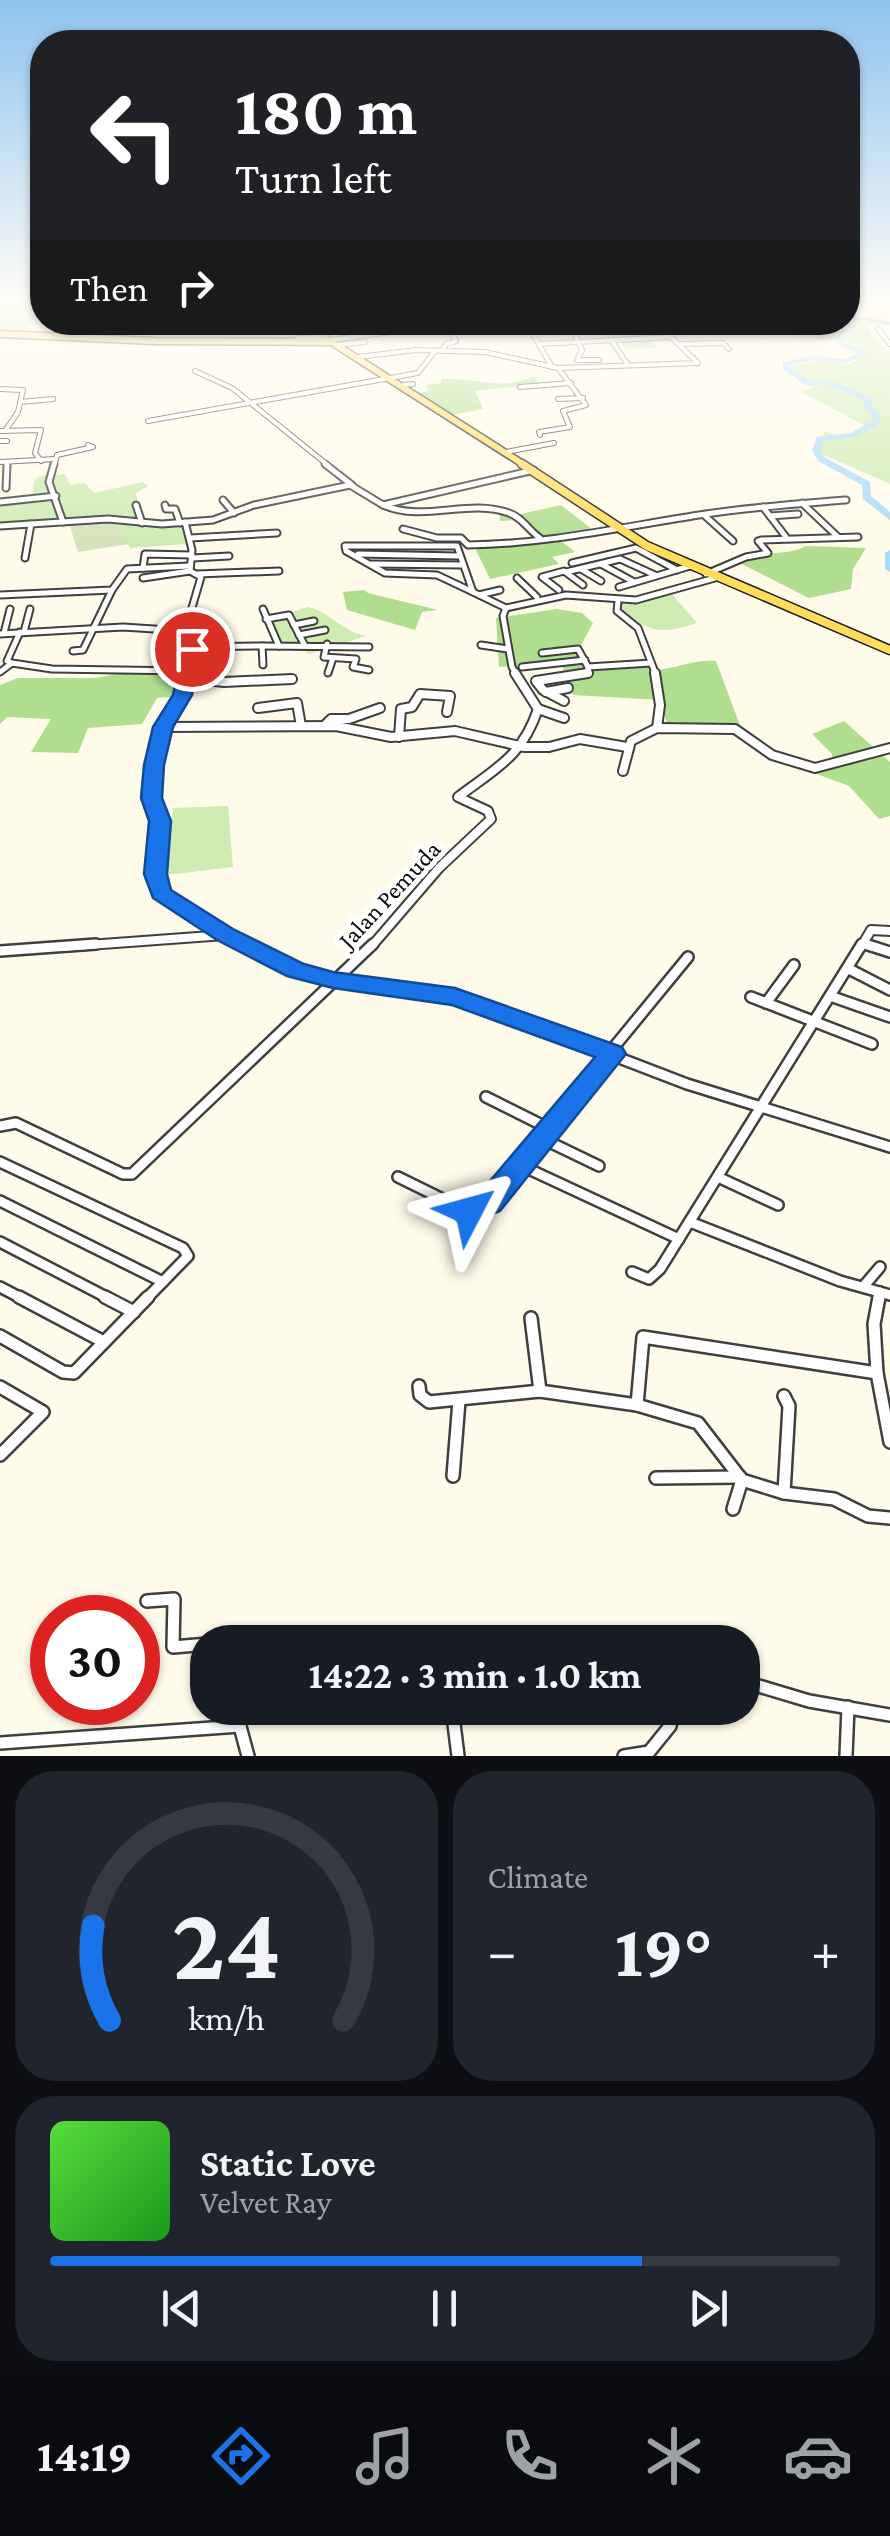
<!DOCTYPE html>
<html lang="en">
<head>
<meta charset="utf-8">
<style>
  body { margin:0; font-family:"Crimson Pro",serif; background:#20242c; color:#f1f3f6; height:100vh; display:flex; flex-direction:column; font-size:38px; white-space:nowrap }
  * { box-sizing:border-box; margin:0 }
  p { font-size:32px; color:#9ea1a6 }
  .icon { flex:none; width:55px; height:55px; fill:none; stroke:currentColor; stroke-width:2; stroke-linecap:round; stroke-linejoin:round }
  .map { position:relative; height:1756px; overflow:hidden }
  .drawer { display:flex; flex-direction:column; gap:15px; padding:15px; background:#0d0f14; flex:1 }
  .drawer>* { flex:none }
  .banner { position:absolute; left:30px; top:30px; width:830px; height:305px; border-radius:40px; box-shadow:0 2px 8px #0004; background:#202124; color:#fff; overflow:hidden }
  .speed { position:absolute; left:30px; top:1595px; display:flex; gap:20px; font-size:50px; font-weight:700; text-align:center }
  .speed>* { display:grid; place-content:center; width:130px; height:130px; border-radius:50%; background:#171b24; box-shadow:0 2px 8px #0004; line-height:1 }
  .speed .limit { border:15px solid #d22; background:#fff; color:#111 }
  .pin { position:absolute; display:grid; place-items:center; width:85px; height:85px; color:#fff; margin:-42px; border:5px solid #fff; border-radius:50%; box-shadow:0 2px 10px #0007 }
  .me { position:absolute; width:110px; margin:-55px; rotate:51deg; stroke-linejoin:round; filter:drop-shadow(0 0 8px #0008) }
  .turn { display:flex; align-items:center; gap:35px; height:210px; padding:0 40px; font-size:45px }
  .turn .icon { width:130px; height:130px; stroke-width:2.5 }
  .turn b { display:block; font-size:70px; line-height:85px }
  .then { display:flex; align-items:center; height:95px; padding:0 40px; background:#0003; gap:20px; font-size:38px }
  .big { font-size:75px; font-weight:700; line-height:1.1 }
  .drawer .widget { flex:1; display:flex; flex-direction:column; justify-content:center; gap:15px; min-width:0; padding:0 35px; border-radius:40px; background:#20242c }
  .drawer .dial { align-items:center; gap:0 }
  .dial svg { height:260px; overflow:visible; fill:none; stroke:#363941; stroke-width:7; stroke-linecap:round; text-anchor:middle }
  .dial text { fill:#f1f3f6; stroke:none }
  .song { display:flex; align-items:center; gap:30px }
  .cover { width:120px; height:120px; border-radius:15px; background:linear-gradient(135deg,hsl(110 70% 55%),hsl(120 70% 35%)) }
  .played { height:10px; border-radius:5px; background:linear-gradient(90deg,#1a73e8 75%,#363941 75%) }
  .keys { display:flex; justify-content:space-around; direction:ltr }
  .heat { display:flex; justify-content:space-between; align-items:center; font-size:55px; direction:ltr }
  .drawer .tiles { flex:1; display:grid; gap:15px; grid-template-columns:1fr 1fr }
  .widget:last-child { grid-column:span 2 }
  .trip { position:absolute; left:190px; top:1625px; width:570px; height:100px; border-radius:40px; background:#171b24; box-shadow:0 2px 8px #0004; font-weight:700; line-height:100px; text-align:center }
  .menu { display:flex; height:160px; justify-content:space-around; align-items:center; background:#090b0e; color:#9ea1a6 }
  .menu .icon { width:70px; height:70px }
  .menu .selected { color:#1a73e8 }
  .menu b { font-size:45px; color:#f1f3f6 }
  .map>svg:first-child { display:block }
  .green { fill:#ceecb1 }
  .forest { fill:#b0de8f }
  .cemetery { fill:#d4e2ba }
  .lines { fill:none; stroke-linecap:round; stroke-linejoin:round }
  .stream { stroke:#2c8ed7; stroke-width:2.5 }
  .river { fill:#abdafb; fill-rule:evenodd }
  .minor-far4-casing { stroke:#3f3f3f; stroke-width:6 }
  .minor-far3-casing { stroke:#3f3f3f; stroke-width:9 }
  .minor-far2-casing { stroke:#3f3f3f; stroke-width:12 }
  .minor-far1-casing { stroke:#3f3f3f; stroke-width:14 }
  .minor-casing { stroke:#3f3f3f; stroke-width:16 }
  .primary-far1-casing { stroke:#1d1d1d; stroke-width:9 }
  .primary-casing { stroke:#1d1d1d; stroke-width:11 }
  .minor-far4 { stroke:#fff; stroke-width:4 }
  .minor-far3 { stroke:#fff; stroke-width:5 }
  .minor-far2 { stroke:#fff; stroke-width:8 }
  .minor-far1 { stroke:#fff; stroke-width:9 }
  .minor { stroke:#fff; stroke-width:11 }
  .primary-far1 { stroke:#ffdc5a; stroke-width:6 }
  .primary { stroke:#ffdc5a; stroke-width:8 }
  .route { fill:#1a73e8; stroke:#114b97; stroke-width:2.5 }
  .labels { text-anchor:middle; stroke-width:10; stroke-linejoin:round; paint-order:stroke }
  .street-label { font-size:25px; fill:#0c0c0c; stroke:#fff }
</style>
</head>
<body>
<div class="map">
<svg width="890" height="1756" viewBox="0 0 890 1756">
  <rect width="100%" height="100%" fill="#fffbea"/>
  <g class="green">
    <polygon points="0,304 42,306 42,317 15,337 0,335"/>
    <polygon points="861,335 872,336 890,353 890,484 815,451 825,432 849,438 871,429 800,391 813,388 783,367 816,361 849,364 868,355 843,340"/>
    <polygon points="65,474 70,485 85,483 94,493 143,482 148,486 136,493 142,524 183,524 188,544 130,548 113,519 0,526 0,502 32,498 34,482 39,476"/>
    <path d="M672,594L697,623C654,637 648,630 614,604Z"/>
    <path d="M308,607C330,612 341,631 366,636L309,654L297,645L277,642L270,619Z"/>
    <polygon points="228,806 233,867 167,875 173,808"/>
  </g>
  <g class="forest">
    <polygon points="875,316 890,321 890,326 869,325 872,336 843,340 795,337 782,328 748,323 848,322 848,317"/>
    <polygon points="663,322 635,325 639,332 670,332 672,336 651,338 657,348 625,349 619,340 594,334 594,326"/>
    <path d="M534,376L540,384L475,391L483,409L446,416L415,394L428,391L426,385L441,383V379C473,377 503,392 534,376Z"/>
    <polygon points="561,505 593,530 556,537 575,552 552,557 559,564 490,579 474,546 546,537 518,520 500,521 499,512 521,514"/>
    <path d="M806,546L866,548L853,569L851,589L809,598L742,564C761,547 785,558 806,546Z"/>
    <polygon points="364,590 368,593 438,610 422,612 415,630 347,610 343,592"/>
    <path d="M557,609L582,613L593,623L578,651L589,666L651,663L654,670C677,669 693,659 716,661L741,728L667,724L660,700L573,695L561,663L499,667L496,618Z"/>
    <polygon points="141,669 187,670 181,696 157,698 142,724 88,728 78,753 31,752 51,719 7,717 0,724 0,685 18,678 95,678"/>
    <polygon points="844,721 890,762 890,816 879,819 849,786 814,773 833,765 832,754 812,734"/>
  </g>
  <polygon class="cemetery" points="113,519 129,544 78,552 69,523"/>
  <g class="lines">
    <polyline class="stream" points="848,317 890,323"/>
    <g class="river">
      <path d="M798,322H806L795,331H797L850,327L859,334L842,341L867,352V356L844,363L814,360L790,365L791,368L810,381H832L874,399L870,405L880,414L879,424L856,437L823,441L820,450L824,457L870,482L871,496L890,512V520L863,499L862,485L818,461L812,450L817,437L851,433L872,421V415L862,405L865,400L828,385H805L783,369V362L814,356L843,359L858,354L835,342V336L850,333C829,329 809,339 787,332V330Z"/>
      <polygon points="890,550 890,572 885,569 885,553"/>
    </g>
    <g class="minor-far4-casing">
      <g id="minor-far4">
        <polyline points="526,322 552,367"/>
        <polyline points="569,322 582,350 577,360 599,360"/>
        <polyline points="663,323 706,322"/>
        <polyline points="528,326 570,324"/>
        <polyline points="665,329 755,331"/>
        <polyline points="878,329 890,344"/>
        <polyline points="532,332 574,330"/>
        <polyline points="297,338 323,337"/>
        <polyline points="329,340 455,324"/>
        <polyline points="612,341 628,365"/>
        <polyline points="540,344 671,337"/>
        <polyline points="682,344 723,343 729,349"/>
        <polyline points="338,345 365,342"/>
        <polyline points="442,351 446,344 456,341 451,333 457,322"/>
        <polyline points="358,357 416,350 485,352 558,368 698,363 671,337 663,322"/>
        <polyline points="195,371 232,388 329,466"/>
        <polyline points="403,385 413,384"/>
        <polyline points="520,387 571,383"/>
        <polyline points="0,389 23,390 18,412 5,431"/>
        <polyline points="558,399 583,398"/>
        <polyline points="20,402 53,399"/>
        <polyline points="148,421 418,373 435,351"/>
        <polyline points="0,431 41,430 35,453 41,461"/>
        <polyline points="540,435 539,432 570,427 563,411 586,405 558,368"/>
        <polyline points="0,441 7,441"/>
        <polyline points="506,452 554,443"/>
        <polyline points="0,462 56,459"/>
        <polyline points="7,466 7,462"/>
        <polyline points="54,466 57,455 93,447 88,445"/>
      </g>
    </g>
    <g class="minor-far3-casing">
      <g id="minor-far3">
        <polyline points="54,464 49,482 63,522"/>
        <polyline points="325,464 352,485"/>
        <polyline points="6,488 7,464"/>
        <polyline points="223,500 234,513"/>
        <polyline points="0,502 56,496"/>
        <polyline points="802,503 838,537"/>
        <polyline points="136,505 142,523"/>
        <polyline points="165,505 166,509 175,509 180,523"/>
        <path d="M383,505C425,523 468,498 509,513C522,517 529,531 540,538"/>
        <polyline points="763,507 786,537"/>
        <polyline points="704,515 733,541"/>
        <polyline points="770,516 798,514"/>
        <polyline points="185,522 192,550 190,571 201,577 184,635 192,649 187,675"/>
        <polyline points="0,526 108,519 162,524 213,520 254,505 350,485 383,505 534,470"/>
        <path d="M403,529L437,538H461L468,545C547,544 622,527 699,515C748,507 797,504 846,500"/>
        <polyline points="190,538 277,533"/>
        <polygon points="345,546 457,546 473,592 437,575 385,573 346,551"/>
        <polyline points="358,554 459,556"/>
        <polyline points="25,558 31,524"/>
        <polyline points="192,558 229,556"/>
        <polyline points="572,563 636,548 677,570"/>
        <polyline points="372,564 463,565"/>
        <polyline points="601,564 634,582"/>
        <polyline points="143,568 145,554 192,555"/>
        <polyline points="581,569 601,581"/>
        <polyline points="566,572 620,559 655,575"/>
        <polyline points="197,574 279,571"/>
        <polyline points="706,574 746,557 768,553 758,541 761,540 858,537"/>
        <polyline points="143,578 190,571"/>
        <polyline points="517,578 537,597"/>
        <polyline points="619,587 690,566"/>
        <polyline points="559,590 542,577 564,571 583,585"/>
        <polyline points="473,592 506,608"/>
        <polyline points="0,595 112,590 127,569 189,566"/>
        <polyline points="479,595 500,590"/>
        <polyline points="618,601 617,611 638,628 656,675"/>
        <polyline points="263,609 279,646"/>
        <polyline points="266,619 289,615 305,646"/>
        <polyline points="294,625 314,621"/>
        <polyline points="24,632 30,609"/>
        <polyline points="4,633 10,609"/>
        <polyline points="0,634 123,627 185,631"/>
        <polyline points="299,635 325,630"/>
        <polyline points="327,644 324,657 356,659 353,667 369,670"/>
        <polyline points="481,645 508,649"/>
        <polyline points="262,646 369,647"/>
        <polyline points="192,647 262,646 263,665"/>
        <polyline points="73,651 83,650 112,590"/>
        <polyline points="542,653 578,649 588,667 651,663"/>
        <polyline points="12,663 7,661 20,632"/>
        <polyline points="522,667 585,660"/>
        <polyline points="0,672 12,663 52,669 188,671"/>
        <polyline points="328,673 333,658"/>
        <polyline points="517,675 512,667 503,616 506,608 566,595 636,600 715,578"/>
        <polyline points="574,675 588,673 588,667"/>
      </g>
    </g>
    <g class="minor-far2-casing">
      <g id="minor-far2">
        <polyline points="187,673 183,695 163,727 152,779 152,804 160,821 155,874 167,899 247,947"/>
        <polyline points="655,673 660,705 657,728"/>
        <polyline points="186,678 224,682 292,679"/>
        <polyline points="546,692 568,688"/>
        <polyline points="564,701 543,690 536,681 588,673"/>
        <polyline points="258,708 297,703 301,726"/>
        <polyline points="538,709 564,718"/>
        <polyline points="324,726 331,719 349,719 380,708"/>
        <polyline points="163,727 336,726 391,737 455,731 524,747 549,747 580,739 627,747"/>
        <polyline points="399,737 401,709 412,707 420,694 450,696 447,712"/>
        <polyline points="623,771 631,741 657,728 735,729 772,755 815,768 890,748"/>
        <polyline points="864,944 873,947"/>
        <polyline points="61,947 225,935"/>
        <path d="M371,947L439,868L491,819L488,811L458,797C496,768 522,757 538,709L515,673"/>
        <polyline points="861,947 871,930 890,931"/>
      </g>
    </g>
    <g class="minor-far1-casing">
      <g id="minor-far1">
        <polyline points="243,944 295,970 333,980 468,1000 687,1084 890,1147"/>
        <polyline points="865,944 890,952"/>
        <polyline points="0,951 96,944"/>
        <polyline points="849,969 890,990"/>
        <polyline points="830,996 890,1017"/>
        <polyline points="751,997 872,1044"/>
        <polyline points="766,1003 794,965"/>
        <polyline points="486,1097 548,1128"/>
        <polyline points="0,1126 16,1123 123,1174 132,1174 373,944"/>
        <polyline points="541,1138 599,1166"/>
        <polyline points="0,1162 183,1248 188,1256 146,1299"/>
        <polyline points="520,1165 679,1239"/>
        <polyline points="398,1177 465,1210 481,1209 688,957"/>
        <polyline points="720,1178 778,1205"/>
        <polyline points="0,1201 163,1282"/>
        <polyline points="690,1222 840,1281 890,1295"/>
        <polyline points="0,1242 110,1299"/>
        <polyline points="632,1272 649,1279 660,1269 862,944"/>
        <polyline points="0,1287 23,1299"/>
        <polyline points="863,1287 880,1267"/>
        <polyline points="879,1299 880,1292"/>
      </g>
    </g>
    <g class="minor-casing">
      <g id="minor">
        <polyline points="19,1297 104,1342"/>
        <polyline points="105,1297 134,1312"/>
        <polyline points="531,1318 540,1391"/>
        <polyline points="0,1336 63,1372 74,1373 148,1297"/>
        <polyline points="877,1373 874,1324 879,1297"/>
        <polyline points="419,1386 420,1395 429,1402 540,1391 637,1405 698,1423 742,1480 784,1493 834,1499 868,1516 890,1518"/>
        <polyline points="0,1387 43,1412 0,1455"/>
        <polyline points="784,1396 789,1406 784,1493"/>
        <polyline points="637,1405 643,1337 877,1373 890,1442"/>
        <polyline points="453,1476 459,1401"/>
        <polyline points="656,1478 740,1477"/>
        <polyline points="733,1509 742,1480"/>
        <polyline points="147,1601 174,1599 173,1647 208,1644"/>
        <polyline points="742,1681 809,1701 890,1715"/>
        <polyline points="235,1708 248,1756"/>
        <polyline points="452,1708 458,1756"/>
        <polyline points="0,1743 240,1726"/>
        <polyline points="624,1756 649,1752 670,1726 674,1708"/>
        <polyline points="846,1756 848,1707"/>
      </g>
    </g>
    <g class="primary-far1-casing">
      <g id="primary-far1">
        <polyline points="300,322 526,466"/>
        <polyline points="0,334 155,341 328,342"/>
      </g>
    </g>
    <g class="primary-casing">
      <polyline id="primary" points="522,464 647,546 890,650"/>
    </g>
    <use href="#minor-far4" class="minor-far4"/>
    <use href="#minor-far3" class="minor-far3"/>
    <use href="#minor-far2" class="minor-far2"/>
    <use href="#minor-far1" class="minor-far1"/>
    <use href="#minor" class="minor"/>
    <use href="#primary-far1" class="primary-far1"/>
    <use href="#primary" class="primary"/>
  </g>
  <linearGradient id="sky" x2="0" y2="1"><stop stop-color="#8fc3f0"/><stop offset="0.55" stop-color="#fffdf6"/><stop offset="1" stop-color="#fffdf6" stop-opacity="0"/></linearGradient>
  <rect width="890" height="550" fill="url(#sky)"/>
  <polygon class="route" points="192,644 202,649 192,695 173,727 164,765 162,798 171,821 167,874 171,890 233,929 304,964 333,972 455,988 622,1047 626,1054 500,1211 469,1223 459,1220 454,1211 459,1203 479,1194 595,1057 452,1005 333,988 287,976 217,940 153,898 144,874 149,821 141,798 144,765 153,727 173,695 183,649"/>
  <g class="labels">
    <g class="street-label">
      <text transform="translate(389 894) rotate(-47)" y="9">Jalan Pemuda</text>
    </g>
  </g>
</svg>
<div class="speed"><div class="limit">30</div></div>
<div class="pin" style="left:192px;top:649px;background:#d93025"><svg class="icon" aria-label="arrive" viewBox="0 0 24 24"><path d="M6 21V4h12l-3 4 3 4H6"/></svg></div>
<svg class="me" style="left:469px;top:1211px" viewBox="-20 -20 40 40"><path d="M0-17L14 15 0 8-14 15z" fill="#1a73e8" stroke="#fff" stroke-width="4"/></svg>
<div class="trip">14:22 · 3 min · 1.0 km</div>
<div class="banner">
<div class="turn"><svg class="icon" aria-label="left" viewBox="0 0 24 24"><path d="M17 20v-9H6M10 6l-5 5 5 5"/></svg><div><b>180 m</b>Turn left</div></div>
<div class="then">Then<svg class="icon" aria-label="right" viewBox="0 0 24 24"><path d="M7 20v-9h11M14 6l5 5-5 5"/></svg></div>
</div>
</div>
<section class="drawer">
<div class="tiles">
<div class="widget dial"><svg viewBox="0 0 100 80">
<path d="M14 69A42 42 0 1 1 86 69"/>
<path d="M14 69A42 42 0 0 1 9 40" stroke="#1a73e8"/>
<text x="50" y="56" font-size="32" font-weight="700">24</text>
<text x="50" y="72" font-size="11">km/h</text>
</svg></div>
<div class="widget"><p>Climate</p>
<div class="heat"><a>−</a><b class="big">19°</b><a>+</a></div>
</div>
<div class="widget">
<div class="song"><i class="cover"></i><div><b>Static Love</b><p>Velvet Ray</p></div></div>
<div class="played"></div>
<div class="keys"><svg class="icon" aria-label="previous" viewBox="0 0 24 24"><path d="M18 5L8 12l10 7zM5 5v14"/></svg><svg class="icon" aria-label="pause" viewBox="0 0 24 24"><path d="M8 5v14M16 5v14"/></svg><svg class="icon" aria-label="next" viewBox="0 0 24 24"><path d="M6 5l10 7-10 7zM19 5v14"/></svg></div>
</div>
</div>
</section>
<nav class="menu">
<b>14:19</b>
<svg class="icon selected" aria-label="directions" viewBox="0 0 24 24"><path d="M12 3l9 9-9 9-9-9zM9 14v-3h6M13 9l2 2-2 2"/></svg>
<svg class="icon" aria-label="music" viewBox="0 0 24 24"><path d="M9 18V5l10-2v13"/><circle cx="6" cy="18" r="3"/><circle cx="16" cy="16" r="3"/></svg>
<svg class="icon" aria-label="phone" viewBox="0 0 24 24"><path d="M5 4h4l2 5-3 2q2 4 5 5l2-3 5 2v4C11 20 4 13 5 4z"/></svg>
<svg class="icon" aria-label="climate" viewBox="0 0 24 24"><path d="M12 3v18M4 7l16 10M4 17L20 7"/></svg>
<svg class="icon" aria-label="car" viewBox="0 0 24 24"><path d="M5 17H2v-5l4-1 3-4h7l3 4 3 1v5h-3M9 17h6M6 11h13"/><circle cx="7" cy="17" r="2"/><circle cx="17" cy="17" r="2"/></svg>
</nav>
</body>
</html>
